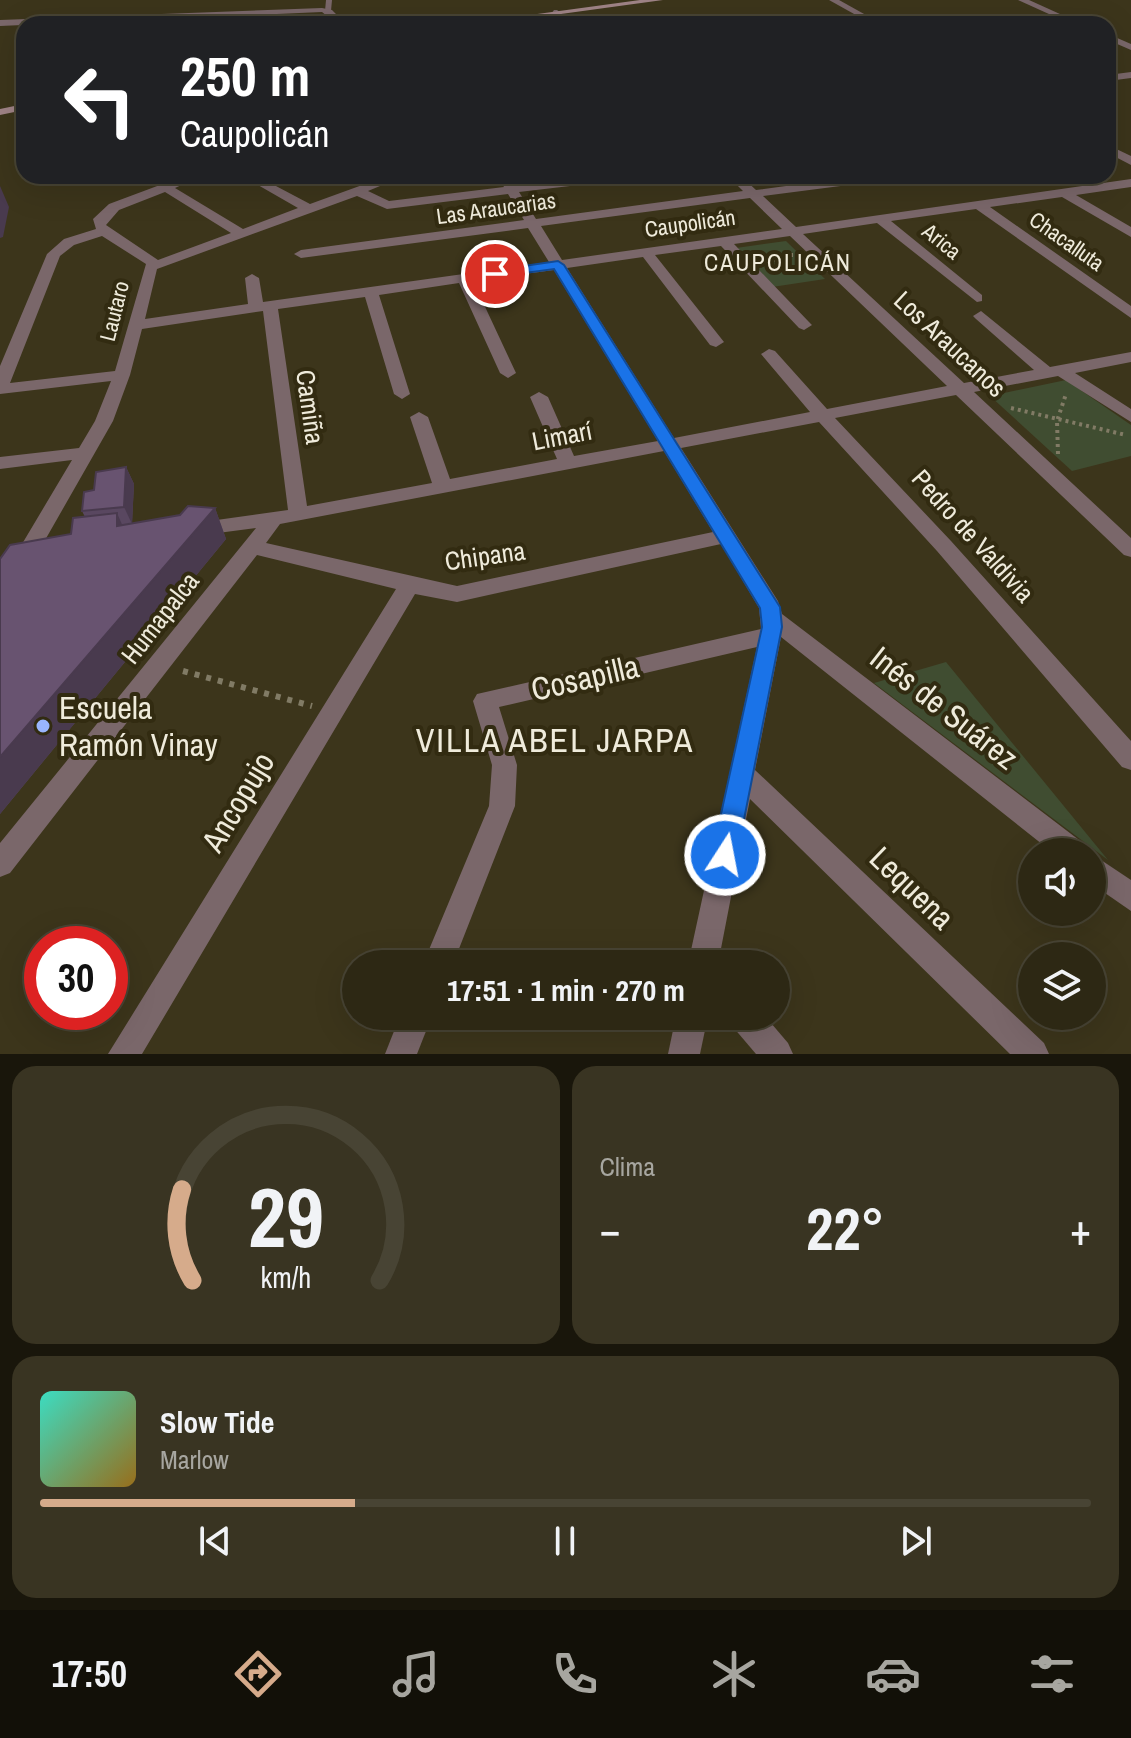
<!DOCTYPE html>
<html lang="es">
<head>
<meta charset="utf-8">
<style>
  body { margin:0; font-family:"Archivo Narrow",sans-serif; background:#393422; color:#f1f3f6; height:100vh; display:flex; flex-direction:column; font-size:30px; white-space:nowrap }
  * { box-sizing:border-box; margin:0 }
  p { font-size:26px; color:#a7a6a0 }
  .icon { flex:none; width:44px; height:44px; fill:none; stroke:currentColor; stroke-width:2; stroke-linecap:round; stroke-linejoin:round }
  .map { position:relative; height:1054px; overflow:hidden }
  .side { display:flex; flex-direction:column; gap:12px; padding:12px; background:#19160b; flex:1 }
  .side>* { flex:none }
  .hud { position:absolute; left:16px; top:16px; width:1100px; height:168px; border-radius:24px; box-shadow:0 8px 32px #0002,0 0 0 2px #484434; background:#202124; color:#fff; overflow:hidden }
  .buttons { position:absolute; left:1018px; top:838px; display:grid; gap:16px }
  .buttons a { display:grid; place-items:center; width:88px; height:88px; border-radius:50%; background:#2d2814; box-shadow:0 8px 32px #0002,0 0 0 2px #484434; font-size:40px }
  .speed { position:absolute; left:24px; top:926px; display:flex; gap:16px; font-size:40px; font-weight:700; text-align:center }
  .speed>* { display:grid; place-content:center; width:104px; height:104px; border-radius:50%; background:#2d2814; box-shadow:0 8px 32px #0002,0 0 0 2px #484434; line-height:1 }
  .speed .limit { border:12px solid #d22; background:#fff; color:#111 }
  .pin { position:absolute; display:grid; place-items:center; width:68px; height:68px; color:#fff; margin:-34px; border:4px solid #fff; border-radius:50%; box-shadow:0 2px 8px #0007 }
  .me { position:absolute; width:88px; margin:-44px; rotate:11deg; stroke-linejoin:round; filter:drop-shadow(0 0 6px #0008) }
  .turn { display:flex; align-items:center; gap:28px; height:168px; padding:0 32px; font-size:36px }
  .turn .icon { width:104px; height:104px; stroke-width:2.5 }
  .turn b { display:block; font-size:56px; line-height:68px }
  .big { font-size:60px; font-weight:700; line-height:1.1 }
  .side .tile { flex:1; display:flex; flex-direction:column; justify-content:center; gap:12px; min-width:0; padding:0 28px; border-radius:24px; background:#393422 }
  .side .dial { align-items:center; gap:0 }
  .dial svg { height:208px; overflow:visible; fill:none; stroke:#484434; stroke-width:7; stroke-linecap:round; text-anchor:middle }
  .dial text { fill:#f1f3f6; stroke:none }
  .song { display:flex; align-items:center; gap:24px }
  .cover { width:96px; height:96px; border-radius:12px; background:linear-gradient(135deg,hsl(170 70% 55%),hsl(40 70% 35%)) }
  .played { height:8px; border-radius:4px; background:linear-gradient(90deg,#d6ab8b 30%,#484434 30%) }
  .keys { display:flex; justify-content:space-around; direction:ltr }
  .heat { display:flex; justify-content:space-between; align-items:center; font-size:44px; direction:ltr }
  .side .tiles { flex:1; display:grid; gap:12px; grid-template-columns:1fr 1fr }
  .tile:last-child { grid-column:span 2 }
  .trip { position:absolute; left:342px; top:950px; width:448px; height:80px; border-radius:40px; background:#2d2814; box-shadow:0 8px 32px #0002,0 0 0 2px #484434; font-weight:700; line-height:80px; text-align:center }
  .menu { display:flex; height:128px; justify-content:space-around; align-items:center; background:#121008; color:#a7a6a0 }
  .menu .icon { width:56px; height:56px }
  .menu .current { color:#d6ab8b }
  .menu b { font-size:36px; color:#f1f3f6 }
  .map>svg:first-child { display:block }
  .green { fill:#404d31 }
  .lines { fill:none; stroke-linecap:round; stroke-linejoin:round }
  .path-far1 { stroke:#817b65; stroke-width:4; stroke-dasharray:3 4; stroke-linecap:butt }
  .path { stroke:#817b65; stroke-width:6; stroke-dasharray:5 7; stroke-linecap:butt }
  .service { fill:#7a676a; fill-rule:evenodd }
  .minor { fill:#7a676a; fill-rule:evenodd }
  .secondary { fill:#9f8386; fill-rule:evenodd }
  .wall { fill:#594760 }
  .shaded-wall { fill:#493a4e }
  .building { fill:#685370; stroke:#493a4e; stroke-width:2 }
  .route { fill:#1a73e8; stroke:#114b97; stroke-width:2 }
  .poi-dot { fill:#99b5fd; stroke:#322b11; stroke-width:3 }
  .labels { text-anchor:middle; stroke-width:8; stroke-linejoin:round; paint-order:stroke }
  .far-street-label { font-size:22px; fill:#efebdb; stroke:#322b11 }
  .far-neighbourhood-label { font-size:24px; letter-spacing:2px; fill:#efebdb; stroke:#322b11 }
  .street-label { font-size:26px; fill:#efebdb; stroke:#322b11 }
  .near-street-label { font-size:32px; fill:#efebdb; stroke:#322b11 }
  .near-poi-label { font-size:32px; fill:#efebdb; stroke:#322b11; text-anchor:start }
  .near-neighbourhood-label { font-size:34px; letter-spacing:2px; fill:#efebdb; stroke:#322b11 }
</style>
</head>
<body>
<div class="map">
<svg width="1131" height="1054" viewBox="0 0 1131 1054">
  <rect width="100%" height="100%" fill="#3c351b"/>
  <g class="green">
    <polygon points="786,241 825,279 772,287 736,248"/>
    <polygon points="1066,380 1131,425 1131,456 1072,471 990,396"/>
    <polygon points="946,662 1108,860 874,683"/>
  </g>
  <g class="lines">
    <g class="path-far1">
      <polyline points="766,265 781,255 793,255"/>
      <polyline points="1011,408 1126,435"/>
      <polyline points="1058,454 1057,421 1066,394"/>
    </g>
    <polyline class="path" points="183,671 312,706"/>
    <polygon class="service" points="326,0 332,0 331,11 328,13 325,11"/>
    <g class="minor">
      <polygon points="829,0 839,0 882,24 872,24"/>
      <polygon points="1018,0 1029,0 1082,24 1071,24"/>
      <polygon points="322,8 332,10 346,24 337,24 322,12 0,26 0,20"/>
      <polygon points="554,10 557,10 575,24 565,24 551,14"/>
      <polygon points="509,15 519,24 510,24 505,18"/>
      <polygon points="690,17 693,22 654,24 658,21"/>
      <polygon points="1108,34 1131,44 1131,50 1108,40"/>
      <polygon points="1131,72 1131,78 1108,81 1108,75"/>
      <polygon points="1108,112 1113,111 1118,114 1108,118"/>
      <polygon points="1108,145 1131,156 1131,165 1108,153"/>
      <path d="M184,176H201L175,188L243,229L298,208L242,176H257L310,204L387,176H404L368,191L389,201L504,187L497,176H509L515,185L592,176H627L621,180L519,192L536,219L743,191L728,176H741L756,190L860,176H893L887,180L763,196L796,227L1131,179V187L1076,195L1131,227V237L1062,197L990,207L1131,306V318L976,209L891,221L982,295V301L977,302L877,223L803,234L964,383L1034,370L976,319L973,316L981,311L1050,367L1131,352V362L1075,373L1131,409V422L1058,376L974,392L1131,538V557L1124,555L956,395L835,418L951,541L1131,741V770L1122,767L937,551L819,422L681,448L778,601L782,614L1083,843L1087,852H1052L781,637L755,770L1044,1043L1049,1054H1010L750,799L718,964H688L757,647L499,707L517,765L515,806L453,964H423L489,806L492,765L473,701L477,694L761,629L759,608L721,544L457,602L415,594L142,1054H108L396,589L257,555L10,873L0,877V843L256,528L195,536L185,529L188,524L288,510L263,311L142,329L130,375L113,421L8,605L0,607V581L72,460L0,469V457L79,448L95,421L111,381L0,394V366L47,254L64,239L96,229L93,219L109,204ZM165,192L231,233L158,260L106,225L119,210ZM508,194L524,220L301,250L294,254L301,258L528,228L549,262L263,302L259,278L252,274L245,278L248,304L145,319L157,269L357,196L387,209ZM750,198L782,229L562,260L541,226ZM102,236L146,264L115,371L10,383L60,256L74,245ZM790,236L947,386L827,409L775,351L769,349L761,354L810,412L674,438L567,268L643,257L710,345L716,347L724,342L655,255L721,246L799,328L804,330L812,325L809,322L734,244ZM554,270L658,441L574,456L548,397L539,392L530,397L557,459L450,479L428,417L419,412L410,417L432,483L307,506L278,309L365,297L394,394L402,399L410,394L379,295L459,283L500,373L508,378L516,373L473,281ZM664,451L713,532L457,586L266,543L280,524Z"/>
      <polygon points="1092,854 1131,880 1131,911 1092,884"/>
      <polygon points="400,1016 432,1016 417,1054 385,1054"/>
      <polygon points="676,1016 708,1016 700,1054 668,1054"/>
      <polygon points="728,1016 765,1016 788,1043 793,1054 756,1054 733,1027"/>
    </g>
    <g class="secondary">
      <polygon points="640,0 663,0 488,24 464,24"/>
      <polygon points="24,104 24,110 0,115 0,109"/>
    </g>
  </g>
  <polygon class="wall" points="126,467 134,484 132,524 215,508 226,539 0,814 0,559 71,534 85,517 82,511 94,490"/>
  <g class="shaded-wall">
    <polygon points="0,186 9,207 3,237 0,238"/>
    <polygon points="126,467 134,484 132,524 124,507"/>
    <polygon points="215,508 226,539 0,814 0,757"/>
    <polygon points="117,513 131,545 117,526"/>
  </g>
  <g class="building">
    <polygon points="126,467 124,507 82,511 84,492 94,490 96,472"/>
    <polygon points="188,506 215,508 0,757 0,559 10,545 71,534 73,518 117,513 117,526 180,515"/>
  </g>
  <polygon class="route" points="558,261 564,265 780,607 782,627 737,855 734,863 725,866 716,863 712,855 762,627 760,608 554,269 495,277 489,274 495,270"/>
  <circle class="poi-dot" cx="43" cy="726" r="8"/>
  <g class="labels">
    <g class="far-street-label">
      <text transform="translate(496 208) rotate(-8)" y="8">Las Araucarias</text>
      <text transform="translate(690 223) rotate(-8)" y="8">Caupolicán</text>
      <text transform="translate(942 241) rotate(39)" y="8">Arica</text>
      <text transform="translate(1067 241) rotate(35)" y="8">Chacalluta</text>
      <text transform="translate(114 311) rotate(-76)" y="8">Lautaro</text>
    </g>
    <g class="far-neighbourhood-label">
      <text x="778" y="271">CAUPOLICÁN</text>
    </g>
    <g class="street-label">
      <text transform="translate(950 344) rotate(43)" y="9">Los Araucanos</text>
      <text transform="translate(310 407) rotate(82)" y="9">Camiña</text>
      <text transform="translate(562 436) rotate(-11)" y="9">Limarí</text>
      <text transform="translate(973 536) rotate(48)" y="9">Pedro de Valdivia</text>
      <text transform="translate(485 556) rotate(-8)" y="9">Chipana</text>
      <text transform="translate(160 618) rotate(-52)" y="9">Humapalca</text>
    </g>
    <g class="near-street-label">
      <text transform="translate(585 678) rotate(-13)" y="11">Cosapilla</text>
      <text transform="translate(944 708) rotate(38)" y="11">Inés de Suárez</text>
      <text transform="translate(238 802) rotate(-59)" y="11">Ancopujo</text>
      <text transform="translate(912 888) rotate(44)" y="11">Lequena</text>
    </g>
    <g class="near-poi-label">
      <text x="59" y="719">Escuela<tspan x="59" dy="37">Ramón Vinay</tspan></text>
    </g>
    <g class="near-neighbourhood-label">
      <text x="555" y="752">VILLA ABEL JARPA</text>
    </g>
  </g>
</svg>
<div class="buttons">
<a><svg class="icon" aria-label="sound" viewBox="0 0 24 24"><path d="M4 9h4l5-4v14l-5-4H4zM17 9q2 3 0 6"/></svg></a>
<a><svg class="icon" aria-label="layers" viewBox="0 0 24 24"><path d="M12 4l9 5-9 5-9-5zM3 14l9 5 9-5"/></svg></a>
</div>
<div class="speed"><div class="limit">30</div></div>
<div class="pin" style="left:495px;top:274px;background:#d93025"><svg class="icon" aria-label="arrive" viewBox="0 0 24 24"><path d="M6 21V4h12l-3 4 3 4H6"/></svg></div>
<svg class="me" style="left:725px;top:855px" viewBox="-20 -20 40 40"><circle r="17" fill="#1a73e8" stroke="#fff" stroke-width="3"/><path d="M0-11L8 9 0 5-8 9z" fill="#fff"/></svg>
<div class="trip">17:51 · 1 min · 270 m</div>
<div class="hud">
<div class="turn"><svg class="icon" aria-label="left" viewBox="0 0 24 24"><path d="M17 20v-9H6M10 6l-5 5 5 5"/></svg><div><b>250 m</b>Caupolicán</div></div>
</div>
</div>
<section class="side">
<div class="tiles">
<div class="tile dial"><svg viewBox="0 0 100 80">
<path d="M14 69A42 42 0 1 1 86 69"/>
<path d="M14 69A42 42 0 0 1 10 34" stroke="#d6ab8b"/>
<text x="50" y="56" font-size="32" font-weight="700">29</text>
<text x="50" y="72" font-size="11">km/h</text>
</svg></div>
<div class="tile"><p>Clima</p>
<div class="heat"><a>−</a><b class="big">22°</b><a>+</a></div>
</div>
<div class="tile">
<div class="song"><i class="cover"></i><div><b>Slow Tide</b><p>Marlow</p></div></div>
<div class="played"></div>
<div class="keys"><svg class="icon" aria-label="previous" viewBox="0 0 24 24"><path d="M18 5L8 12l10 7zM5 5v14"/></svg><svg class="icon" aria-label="pause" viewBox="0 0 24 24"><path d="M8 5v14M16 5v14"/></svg><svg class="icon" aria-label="next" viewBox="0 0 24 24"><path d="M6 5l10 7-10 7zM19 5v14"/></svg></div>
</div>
</div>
</section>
<nav class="menu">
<b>17:50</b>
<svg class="icon current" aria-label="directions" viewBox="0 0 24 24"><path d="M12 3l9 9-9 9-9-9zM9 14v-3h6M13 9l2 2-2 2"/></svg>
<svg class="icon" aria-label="music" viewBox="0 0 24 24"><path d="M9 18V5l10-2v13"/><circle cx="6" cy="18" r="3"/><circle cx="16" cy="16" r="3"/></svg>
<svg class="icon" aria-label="phone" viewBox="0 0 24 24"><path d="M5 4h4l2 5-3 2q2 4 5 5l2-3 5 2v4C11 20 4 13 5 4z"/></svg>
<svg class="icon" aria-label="climate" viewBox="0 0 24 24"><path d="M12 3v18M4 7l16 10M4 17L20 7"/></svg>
<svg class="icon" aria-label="car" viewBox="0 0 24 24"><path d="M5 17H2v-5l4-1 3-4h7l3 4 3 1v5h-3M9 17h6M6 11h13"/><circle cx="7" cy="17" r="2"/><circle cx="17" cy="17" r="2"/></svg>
<svg class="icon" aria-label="filters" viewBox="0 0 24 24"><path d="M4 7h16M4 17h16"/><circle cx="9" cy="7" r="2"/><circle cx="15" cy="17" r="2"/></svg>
</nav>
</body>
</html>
